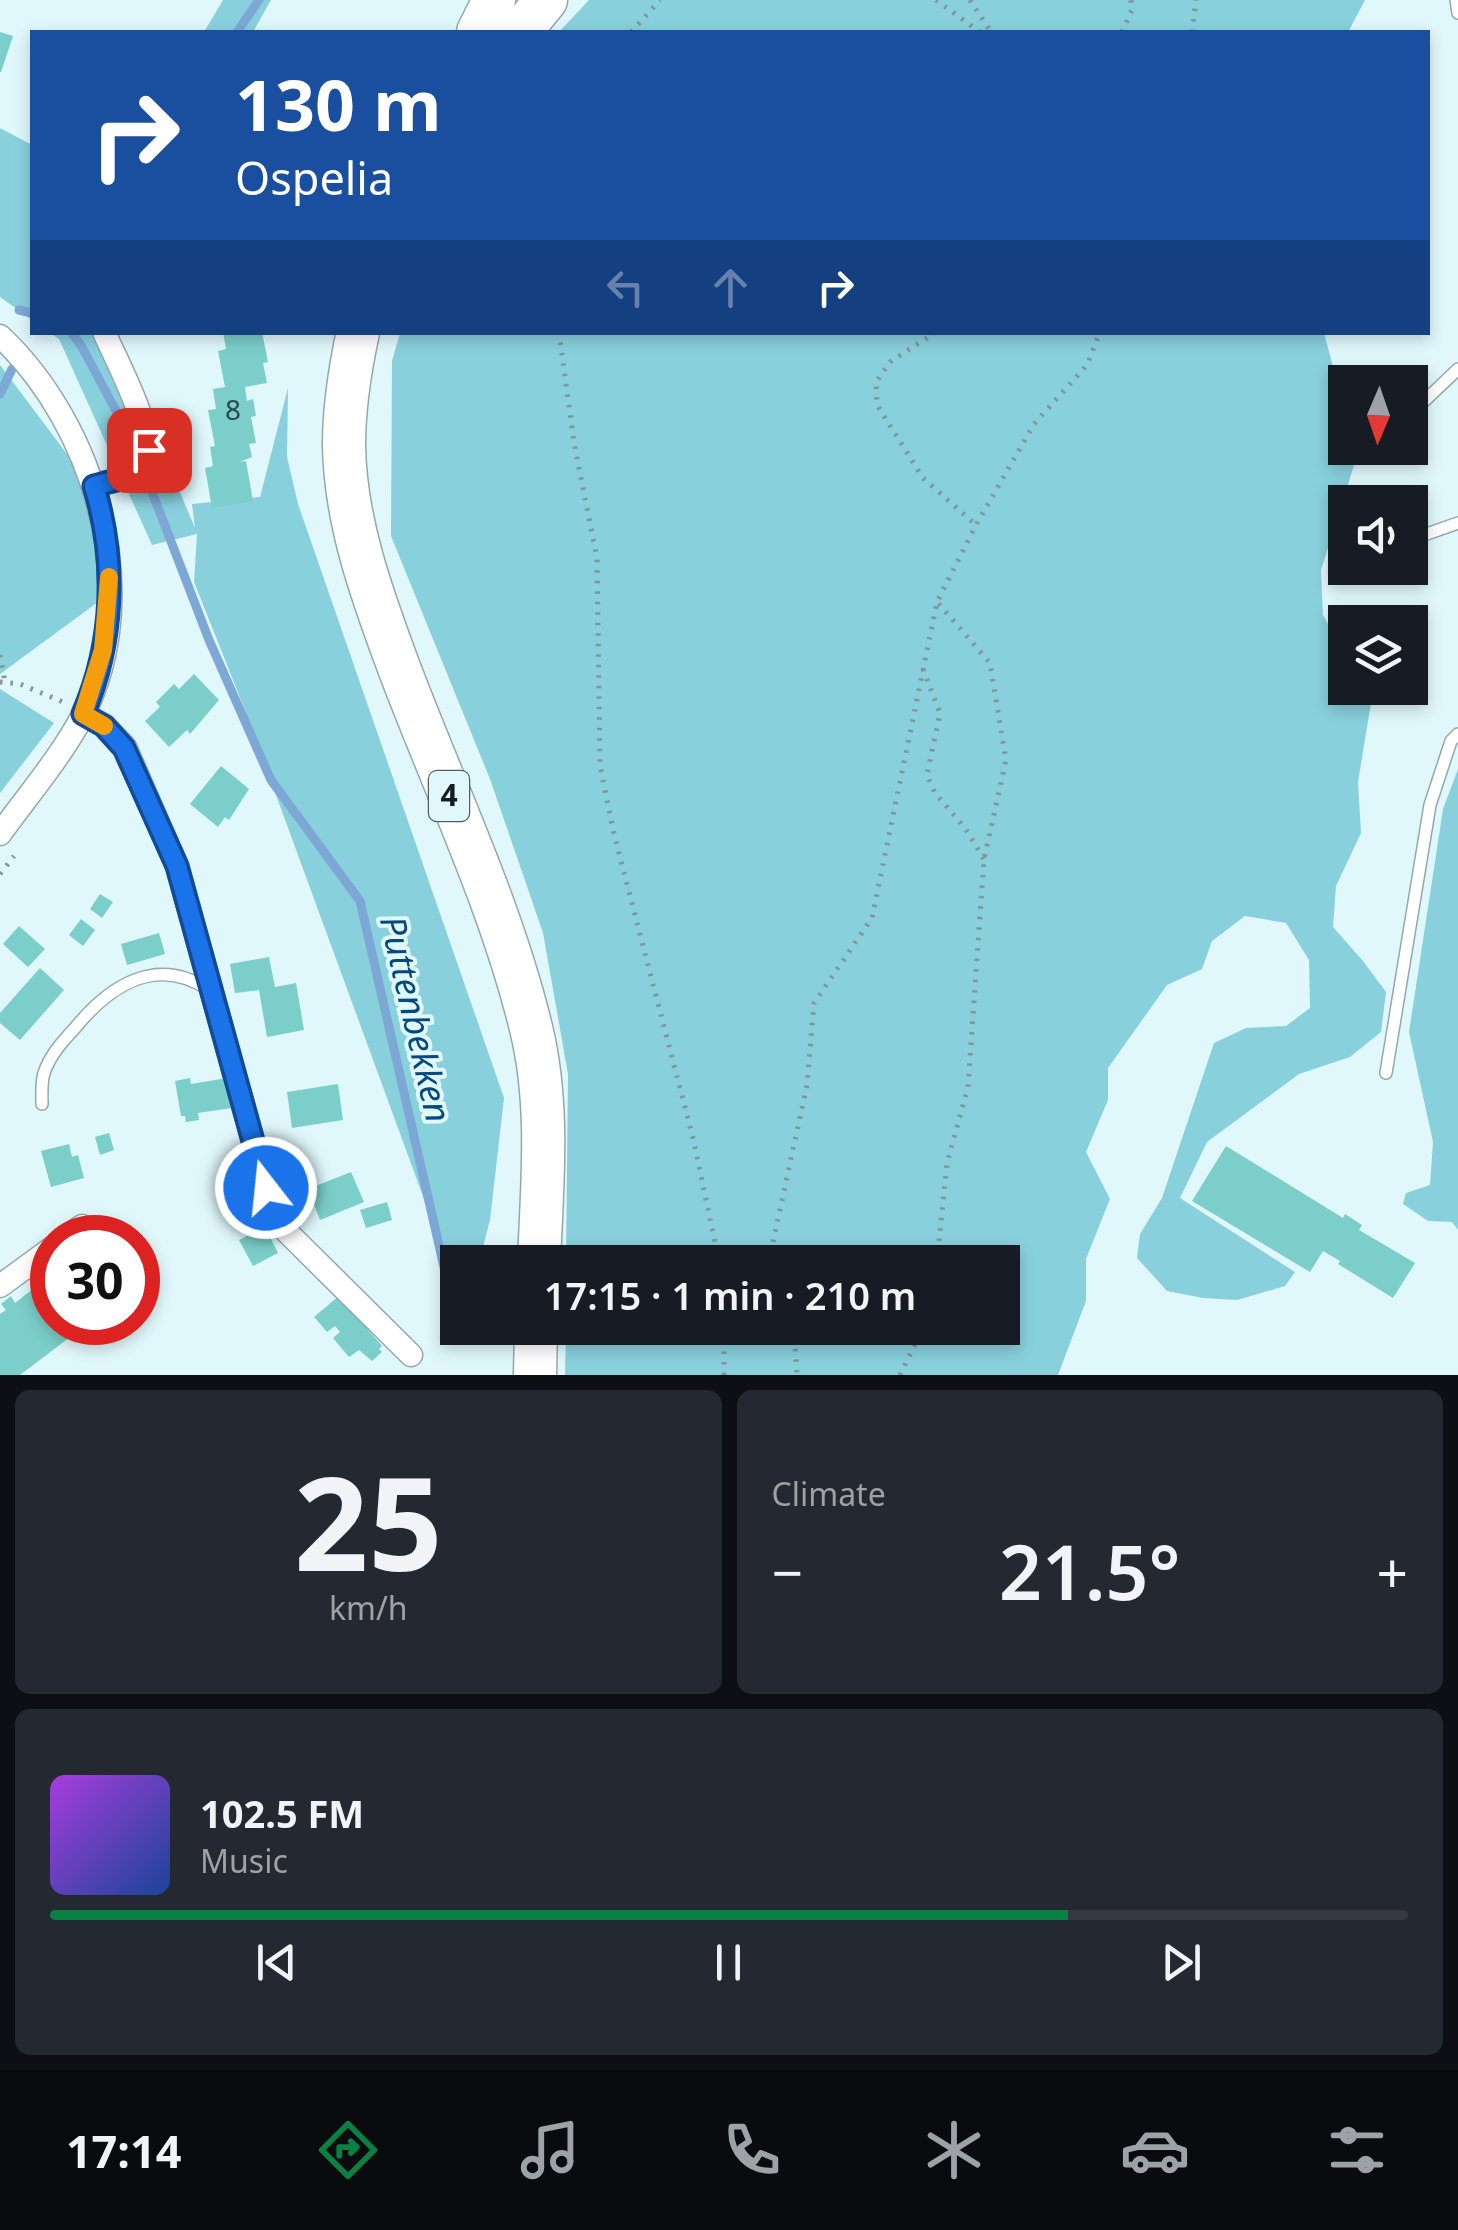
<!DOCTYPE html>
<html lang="en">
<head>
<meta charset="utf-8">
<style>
  body { margin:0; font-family:"Noto Sans",sans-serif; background:#242831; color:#f1f3f6; height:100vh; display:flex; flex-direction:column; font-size:38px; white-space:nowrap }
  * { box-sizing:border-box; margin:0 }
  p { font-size:32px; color:#9ea1a6 }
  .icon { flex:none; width:55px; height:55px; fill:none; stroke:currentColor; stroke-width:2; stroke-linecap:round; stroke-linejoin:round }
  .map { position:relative; height:1375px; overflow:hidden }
  .panel { display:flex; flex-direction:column; gap:15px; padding:15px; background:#0d0f14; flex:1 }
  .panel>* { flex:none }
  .top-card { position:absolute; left:30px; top:30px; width:1400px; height:305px; border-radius:0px; box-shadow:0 5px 15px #0003; background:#1a4fa0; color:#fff; overflow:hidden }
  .needle { width:65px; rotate:182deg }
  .controls { position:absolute; left:1328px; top:365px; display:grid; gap:20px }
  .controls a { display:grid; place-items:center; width:100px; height:100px; border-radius:0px; background:#171b24; box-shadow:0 5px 15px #0003; font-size:50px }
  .speed { position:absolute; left:30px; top:1215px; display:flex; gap:20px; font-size:50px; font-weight:700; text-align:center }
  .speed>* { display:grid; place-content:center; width:130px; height:130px; border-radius:50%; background:#171b24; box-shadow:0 5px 15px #0003; line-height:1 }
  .speed .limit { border:15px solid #d22; background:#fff; color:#111 }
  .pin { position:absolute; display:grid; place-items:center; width:85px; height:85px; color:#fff; margin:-42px; border-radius:20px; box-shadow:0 5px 15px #0006 }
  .me { position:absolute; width:110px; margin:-55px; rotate:344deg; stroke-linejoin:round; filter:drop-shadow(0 0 8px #0008) }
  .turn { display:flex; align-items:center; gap:35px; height:210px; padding:0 40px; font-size:45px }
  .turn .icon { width:130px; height:130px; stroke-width:2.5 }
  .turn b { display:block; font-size:70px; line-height:85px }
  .lanes { display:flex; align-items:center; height:95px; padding:0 40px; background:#0003; justify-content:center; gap:50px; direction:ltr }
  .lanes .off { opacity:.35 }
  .big { font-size:75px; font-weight:600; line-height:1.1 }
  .panel .card { flex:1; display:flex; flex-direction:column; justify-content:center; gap:15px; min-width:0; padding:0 35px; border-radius:15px; background:#242831 }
  .panel .dial { align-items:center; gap:0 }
  .dial b { font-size:130px; line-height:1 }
  .song { display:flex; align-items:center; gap:30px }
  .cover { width:120px; height:120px; border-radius:15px; background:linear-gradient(135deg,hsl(280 70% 55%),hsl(220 70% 35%)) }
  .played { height:10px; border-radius:5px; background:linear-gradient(90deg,#0b8043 75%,#363941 75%) }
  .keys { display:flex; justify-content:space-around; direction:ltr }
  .heat { display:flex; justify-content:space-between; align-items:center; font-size:55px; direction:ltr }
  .panel .tiles { flex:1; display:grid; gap:15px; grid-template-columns:1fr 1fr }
  .card:last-child { grid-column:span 2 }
  .trip { position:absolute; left:440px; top:1245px; width:580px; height:100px; border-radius:0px; background:#171b24; box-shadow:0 5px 15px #0003; font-weight:600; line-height:100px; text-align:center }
  .tab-bar { display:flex; height:160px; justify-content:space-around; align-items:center; background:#090b0e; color:#9ea1a6 }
  .tab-bar .icon { width:70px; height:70px }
  .tab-bar .current { color:#0b8043 }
  .tab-bar b { font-size:45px; color:#f1f3f6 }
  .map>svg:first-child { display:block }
  .green { fill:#89d0dd }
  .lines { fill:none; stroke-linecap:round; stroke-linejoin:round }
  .stream { stroke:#7da8d6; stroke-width:9 }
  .building { fill:#7bcec9 }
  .lane-casing { stroke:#92a8ad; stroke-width:14 }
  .street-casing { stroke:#92a8ad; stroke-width:25 }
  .highway-casing { stroke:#92a8ad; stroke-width:45 }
  .path { stroke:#849598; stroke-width:5; stroke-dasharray:2.5 8; stroke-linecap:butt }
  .lane { stroke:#fff; stroke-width:11 }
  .street { stroke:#fff; stroke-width:22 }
  .highway { stroke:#fff; stroke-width:42 }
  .route-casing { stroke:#114b97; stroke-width:25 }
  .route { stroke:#1a73e8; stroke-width:18 }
  .slow { stroke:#f59e0b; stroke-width:18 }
  .labels { text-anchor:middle; stroke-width:8; stroke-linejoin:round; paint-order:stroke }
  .number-label { font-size:28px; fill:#2e494a }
  .shield { fill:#e0f8fc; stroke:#525f61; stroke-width:2.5 }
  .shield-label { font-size:30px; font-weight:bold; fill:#151d1f }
  .water-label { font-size:35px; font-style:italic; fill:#034980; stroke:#e0f8fc }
</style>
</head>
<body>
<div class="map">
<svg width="1458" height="1375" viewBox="0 0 1458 1375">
  <rect width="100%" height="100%" fill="#e0f8fc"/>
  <g class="green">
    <polygon points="223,0 271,0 253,32 204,32"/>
    <polygon points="589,0 1365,0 1348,32 559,32"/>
    <polygon points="0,128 32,145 32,320 0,297"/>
    <polygon points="50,333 113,333 195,528 192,504 260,497 288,388 287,457 298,504 504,1098 490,1220 479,1262 458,1262 457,1289 243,705 194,582 197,534 152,545 59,339"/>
    <polygon points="400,333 1324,333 1345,411 1345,448 1355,448 1357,456 1321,570 1323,615 1345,655 1345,688 1363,688 1371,703 1358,782 1361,833 1336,886 1333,927 1363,961 1386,992 1381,1032 1350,1057 1299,1074 1207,1142 1180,1198 1295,1272 1285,1286 1237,1300 1203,1298 1167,1291 1137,1258 1140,1234 1162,1198 1214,1043 1246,1028 1286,1026 1310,1008 1309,960 1286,923 1245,916 1212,941 1202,969 1167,985 1108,1068 1108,1100 1086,1152 1110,1199 1086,1259 1086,1301 1058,1375 565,1375 566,1328 1002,1328 1002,1262 566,1262 568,1074 543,933 490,779 391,536 392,361"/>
    <polygon points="0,365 76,466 102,538 98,602 0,674"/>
    <polygon points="0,689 54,723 0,793"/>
    <polygon points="1458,769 1458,1230 1452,1222 1428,1221 1403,1204 1406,1193 1430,1185 1433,1142 1409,1032 1443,809"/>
  </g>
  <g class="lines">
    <g class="stream">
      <polyline points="237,32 259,0"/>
      <polyline points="19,310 32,313"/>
      <polyline points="71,332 82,347 140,456"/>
      <polyline points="0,394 12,369"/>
      <polyline points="147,479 209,640 271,780 360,901 456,1319"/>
    </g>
  </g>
  <g class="building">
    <polygon points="0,32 13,36 1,72 0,72"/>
    <polygon points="223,332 262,332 268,362 263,363 267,383 245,387 247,401 253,399 256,416 251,417 256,443 249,444 252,457 239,462 246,461 253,501 212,508 205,468 213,466 210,447 215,446 208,410 216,409 213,389 225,387 218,351 226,349"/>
    <polygon points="194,674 219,700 190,734 187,730 169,747 145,721 160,707 156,702 174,684 179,689"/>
    <polygon points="221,766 249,789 229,820 225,817 218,827 190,804"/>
    <polygon points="100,894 113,902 102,918 90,909"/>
    <polygon points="81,919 95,930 83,946 69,935"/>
    <polygon points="19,926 45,949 28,967 3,944"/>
    <polygon points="159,933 165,954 127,965 121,944"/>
    <polygon points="269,957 275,987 296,983 304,1030 267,1037 259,990 235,993 230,964"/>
    <polygon points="40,968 64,990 20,1040 0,1023 0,1013"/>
    <polygon points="190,1078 191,1084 227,1078 232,1108 198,1113 199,1120 186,1122 185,1116 181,1116 175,1081"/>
    <polygon points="338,1084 343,1120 292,1128 287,1092"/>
    <polygon points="109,1133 114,1150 100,1155 95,1137"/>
    <polygon points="69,1144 72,1157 78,1155 84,1178 51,1187 41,1151"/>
    <polygon points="1226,1146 1343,1218 1345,1214 1362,1225 1359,1230 1415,1263 1393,1298 1338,1264 1340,1261 1323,1251 1310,1272 1192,1201"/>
    <polygon points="351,1172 364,1202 320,1220 308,1189"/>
    <polygon points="387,1202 392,1220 366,1228 360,1210"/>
    <polygon points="265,1227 278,1253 253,1266 239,1240"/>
    <polygon points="52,1274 52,1322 90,1322 20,1375 0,1375 0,1314 6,1310 1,1304 11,1296 15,1303"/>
    <polygon points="339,1296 382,1346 379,1349 382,1352 372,1361 359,1350 349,1357 333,1338 340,1332 335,1326 327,1332 314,1317"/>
  </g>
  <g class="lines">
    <g class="lane-casing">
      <g id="lane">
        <polyline points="1456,0 1458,13"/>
        <polyline points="1418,407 1458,369"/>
        <polyline points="1410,548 1424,535 1458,523"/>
        <polyline points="1386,1073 1430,805 1451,741 1458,734"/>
        <path d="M42,1104C42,1094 41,1082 44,1073C50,1055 63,1041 75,1028C110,985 157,955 209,990"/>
      </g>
    </g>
    <g class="street-casing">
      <g id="street">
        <path d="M0,336C95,425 145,593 83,715C61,757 28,795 0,834"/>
        <path d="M93,485C108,482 135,479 144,465C161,442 115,358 104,332"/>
        <polyline points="83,714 105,726 125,747 177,866 266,1188 283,1228 411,1355"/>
        <polyline points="66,1238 82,1226"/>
        <polyline points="0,1286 52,1248"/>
      </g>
    </g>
    <g class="highway-casing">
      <g id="highway">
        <polyline points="478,32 494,0"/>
        <polyline points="520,32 546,0"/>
        <path d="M358,332C350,369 344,407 344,445C345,521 372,595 398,665C443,785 501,904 531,1028C550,1105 542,1185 539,1262"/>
        <polyline points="535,1375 536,1328"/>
      </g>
    </g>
    <g class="path">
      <polyline points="936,0 980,32"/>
      <polyline points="970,0 991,32"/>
      <polyline points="631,32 660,0"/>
      <polyline points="1122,32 1132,10 1131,0"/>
      <polyline points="1192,32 1196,0"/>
      <polyline points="559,332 574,443 597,558 600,766 614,834 694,1142 719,1262"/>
      <polyline points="936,332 890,362 876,382 877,405 923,478 976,525"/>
      <polyline points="0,655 5,682"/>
      <polyline points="923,669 940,713 927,775 935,793 965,828 984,859"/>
      <polyline points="0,682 20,684 63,702"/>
      <polyline points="0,874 14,856"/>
      <polyline points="775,1262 771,1251 807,1085 814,1003 872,918 937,602 976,525 1034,424 1087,365 1100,332"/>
      <polyline points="937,1262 947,1163 968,1087 984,859 1006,760 990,663 938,603"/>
      <polyline points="794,1328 797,1375"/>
      <polyline points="724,1375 724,1328"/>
      <polyline points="900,1375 923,1328"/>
    </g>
    <use href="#lane" class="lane"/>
    <use href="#street" class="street"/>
    <use href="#highway" class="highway"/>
  </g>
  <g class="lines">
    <g class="route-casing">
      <path id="route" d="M149,450C145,477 117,479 94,486C117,561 114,642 83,714L104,726L124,748L177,866L266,1188"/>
    </g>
    <use href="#route" class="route"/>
    <polyline class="slow" points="104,726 83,714 103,650 109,577"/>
  </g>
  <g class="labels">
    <g class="number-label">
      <text x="233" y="420">8</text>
    </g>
    <rect class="shield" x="429" y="771" width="40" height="50" rx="8"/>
    <g class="shield-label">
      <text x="449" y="806">4</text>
    </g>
    <g class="water-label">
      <text transform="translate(415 1019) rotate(77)" y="12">Puttenbekken</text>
    </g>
  </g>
</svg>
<div class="controls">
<a><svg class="needle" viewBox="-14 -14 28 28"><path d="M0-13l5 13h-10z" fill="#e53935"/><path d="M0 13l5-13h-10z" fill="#9ea1a6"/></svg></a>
<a><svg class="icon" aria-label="sound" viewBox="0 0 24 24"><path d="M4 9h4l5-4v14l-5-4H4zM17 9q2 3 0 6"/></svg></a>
<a><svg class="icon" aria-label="layers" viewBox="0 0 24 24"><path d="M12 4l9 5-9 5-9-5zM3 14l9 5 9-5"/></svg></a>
</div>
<div class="speed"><div class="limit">30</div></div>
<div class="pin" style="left:149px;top:450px;background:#d93025"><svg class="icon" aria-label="arrive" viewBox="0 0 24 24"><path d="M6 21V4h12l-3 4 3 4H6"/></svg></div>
<svg class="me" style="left:266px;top:1188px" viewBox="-20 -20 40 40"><circle r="17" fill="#1a73e8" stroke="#fff" stroke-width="3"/><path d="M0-11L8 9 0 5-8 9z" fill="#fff"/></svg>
<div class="trip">17:15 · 1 min · 210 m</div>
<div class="top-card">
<div class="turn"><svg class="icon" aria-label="right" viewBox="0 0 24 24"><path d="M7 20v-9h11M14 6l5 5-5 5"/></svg><div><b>130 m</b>Ospelia</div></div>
<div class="lanes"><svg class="icon off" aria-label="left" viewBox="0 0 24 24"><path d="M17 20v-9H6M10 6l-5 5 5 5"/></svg><svg class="icon off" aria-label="ahead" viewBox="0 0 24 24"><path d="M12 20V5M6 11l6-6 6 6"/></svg><svg class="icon" aria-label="right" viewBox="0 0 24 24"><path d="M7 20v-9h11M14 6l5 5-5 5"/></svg></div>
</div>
</div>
<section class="panel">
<div class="tiles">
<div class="card dial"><b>25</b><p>km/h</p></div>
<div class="card"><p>Climate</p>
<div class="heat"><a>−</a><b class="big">21.5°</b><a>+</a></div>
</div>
<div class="card">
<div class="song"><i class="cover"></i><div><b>102.5 FM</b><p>Music</p></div></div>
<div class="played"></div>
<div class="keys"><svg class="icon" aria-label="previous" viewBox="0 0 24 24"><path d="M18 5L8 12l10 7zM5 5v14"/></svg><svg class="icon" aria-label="pause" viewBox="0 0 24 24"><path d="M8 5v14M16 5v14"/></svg><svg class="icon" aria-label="next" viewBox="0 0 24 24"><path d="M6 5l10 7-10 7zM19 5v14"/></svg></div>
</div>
</div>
</section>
<nav class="tab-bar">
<b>17:14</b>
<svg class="icon current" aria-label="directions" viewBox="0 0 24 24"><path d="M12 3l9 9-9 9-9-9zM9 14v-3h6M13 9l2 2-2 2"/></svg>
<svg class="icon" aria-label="music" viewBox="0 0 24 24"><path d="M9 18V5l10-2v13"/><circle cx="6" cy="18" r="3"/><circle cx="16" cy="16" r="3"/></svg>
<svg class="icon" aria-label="phone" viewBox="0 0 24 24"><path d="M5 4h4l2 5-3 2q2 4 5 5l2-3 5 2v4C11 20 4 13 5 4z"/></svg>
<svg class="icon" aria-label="climate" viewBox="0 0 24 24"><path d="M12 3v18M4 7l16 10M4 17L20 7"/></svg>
<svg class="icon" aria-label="car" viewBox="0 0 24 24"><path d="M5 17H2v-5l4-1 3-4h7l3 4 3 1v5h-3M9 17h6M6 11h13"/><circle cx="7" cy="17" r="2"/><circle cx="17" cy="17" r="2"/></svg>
<svg class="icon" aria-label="filters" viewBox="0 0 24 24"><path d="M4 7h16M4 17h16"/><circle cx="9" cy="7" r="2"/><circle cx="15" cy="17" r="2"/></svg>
</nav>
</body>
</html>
